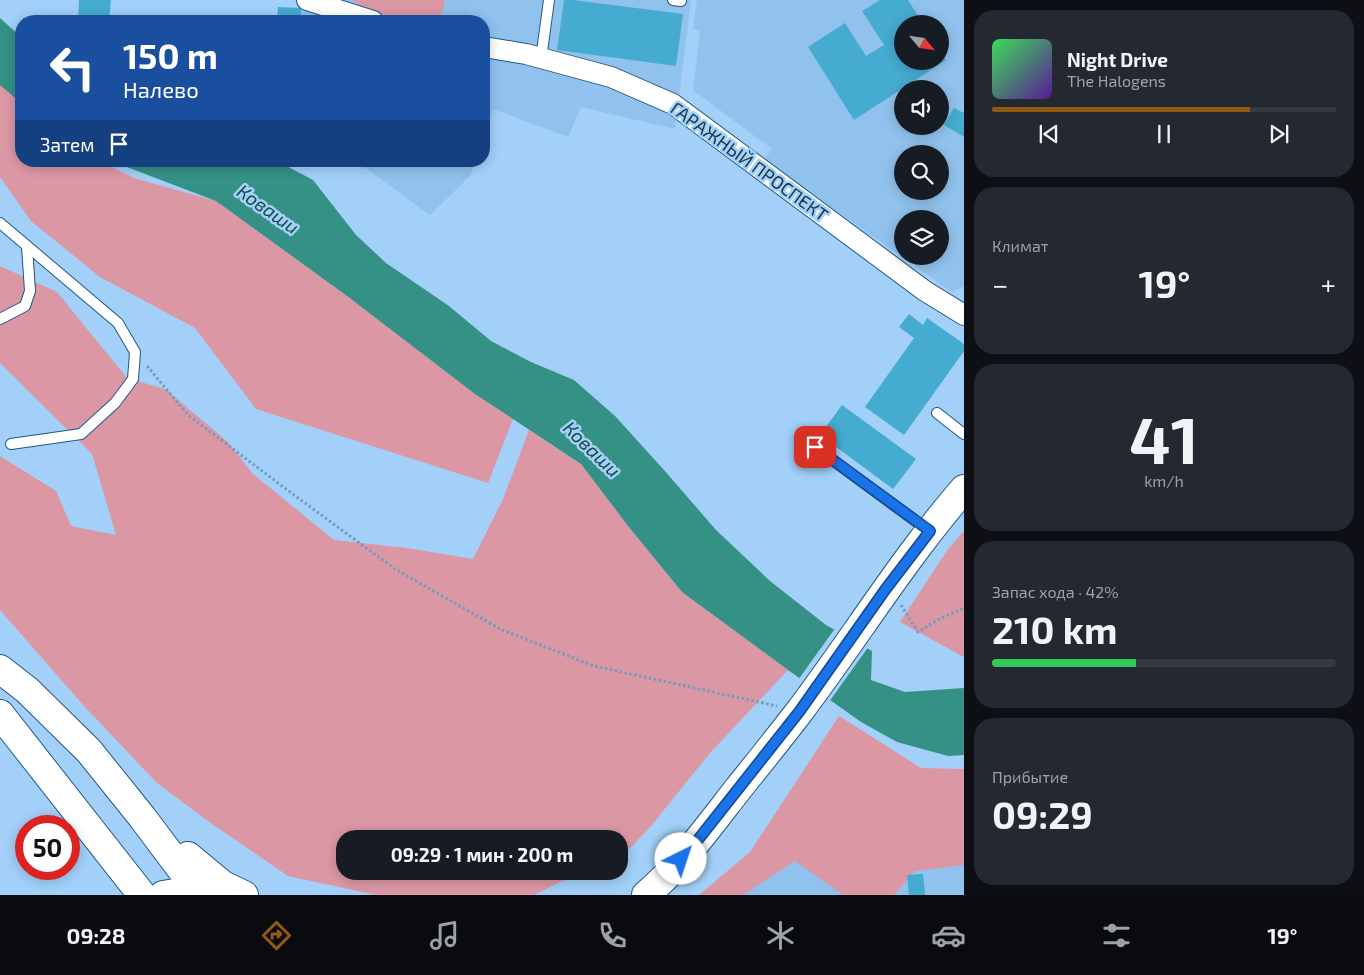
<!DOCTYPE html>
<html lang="ru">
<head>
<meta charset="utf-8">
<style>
  body { margin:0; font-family:"Exo 2",sans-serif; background:#242831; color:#f1f3f6; height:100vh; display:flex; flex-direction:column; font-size:19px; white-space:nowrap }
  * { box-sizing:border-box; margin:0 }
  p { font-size:16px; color:#9ea1a6 }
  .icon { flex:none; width:28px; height:28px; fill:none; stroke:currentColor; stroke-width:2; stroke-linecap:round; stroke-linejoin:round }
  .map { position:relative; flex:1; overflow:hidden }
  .side { display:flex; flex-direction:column; gap:10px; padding:10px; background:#0d0f14; width:400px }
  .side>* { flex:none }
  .guide { position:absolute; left:15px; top:15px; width:475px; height:152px; border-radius:20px; box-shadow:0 2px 12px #0003; background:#1a4fa0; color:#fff; overflow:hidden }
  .needle { width:32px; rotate:119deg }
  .buttons { position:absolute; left:894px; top:15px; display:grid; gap:10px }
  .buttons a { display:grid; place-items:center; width:55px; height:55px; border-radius:50%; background:#171b24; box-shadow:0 2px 12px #0003; font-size:25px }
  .speed { position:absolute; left:15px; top:815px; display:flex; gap:10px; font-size:25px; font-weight:700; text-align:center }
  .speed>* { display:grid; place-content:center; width:65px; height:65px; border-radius:50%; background:#171b24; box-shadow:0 2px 12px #0003; line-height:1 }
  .speed .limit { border:8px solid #d22; background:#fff; color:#111 }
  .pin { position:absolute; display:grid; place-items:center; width:42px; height:42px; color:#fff; margin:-21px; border-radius:10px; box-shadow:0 2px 8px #0006 }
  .me { position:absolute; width:55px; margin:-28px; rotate:41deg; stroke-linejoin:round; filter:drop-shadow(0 0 4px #0008) }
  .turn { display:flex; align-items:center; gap:18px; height:105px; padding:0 25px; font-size:22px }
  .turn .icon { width:65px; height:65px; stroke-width:2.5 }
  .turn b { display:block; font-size:35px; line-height:42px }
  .then { display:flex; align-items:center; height:48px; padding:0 25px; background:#0003; gap:10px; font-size:19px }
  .big { font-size:38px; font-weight:700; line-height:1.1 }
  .side .widget { flex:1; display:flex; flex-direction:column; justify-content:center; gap:8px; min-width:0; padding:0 18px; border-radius:20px; background:#242831 }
  .side .dial { align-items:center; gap:0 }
  .dial b { font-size:65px; line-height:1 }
  .song { display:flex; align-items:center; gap:15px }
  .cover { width:60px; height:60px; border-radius:8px; background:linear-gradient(135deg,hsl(130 70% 55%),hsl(270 70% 35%)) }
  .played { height:5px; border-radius:2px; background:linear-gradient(90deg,#925913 75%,#363941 75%) }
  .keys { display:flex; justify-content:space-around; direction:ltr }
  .heat { display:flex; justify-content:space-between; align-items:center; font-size:28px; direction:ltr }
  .charge { height:8px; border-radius:4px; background:linear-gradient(90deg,#34c759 42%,#363941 0) }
  .trip { position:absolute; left:336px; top:830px; width:292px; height:50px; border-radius:20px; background:#171b24; box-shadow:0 2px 12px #0003; font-weight:700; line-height:50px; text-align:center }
  .tabs { display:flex; height:80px; justify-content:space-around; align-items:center; background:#090b0e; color:#9ea1a6 }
  .tabs .icon { width:35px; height:35px }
  .tabs .selected { color:#925913 }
  .tabs b { font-size:22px; color:#f1f3f6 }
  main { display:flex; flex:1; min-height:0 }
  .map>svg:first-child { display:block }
  .built { fill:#90c2ed; fill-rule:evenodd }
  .green { fill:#dc97a5 }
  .water { fill:#359086 }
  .pier { fill:#a2d0f8 }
  .building { fill:#45abd0 }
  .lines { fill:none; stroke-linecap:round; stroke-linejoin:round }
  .service-casing { stroke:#1f5884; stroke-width:12 }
  .minor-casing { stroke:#1f5884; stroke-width:22 }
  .secondary-casing { stroke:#1f5884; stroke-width:30 }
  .path { stroke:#769cbd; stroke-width:3; stroke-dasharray:2.5 2.5; stroke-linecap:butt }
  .service { stroke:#fff; stroke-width:10 }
  .minor { stroke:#fff; stroke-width:20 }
  .secondary { stroke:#fff; stroke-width:28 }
  .route-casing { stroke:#114b97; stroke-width:12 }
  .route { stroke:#1a73e8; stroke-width:9 }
  .labels { text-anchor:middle; stroke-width:5; stroke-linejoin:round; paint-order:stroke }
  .street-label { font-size:18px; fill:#1a3245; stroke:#a2d0f8 }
  .water-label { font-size:19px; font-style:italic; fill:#164a45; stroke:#a2d0f8 }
</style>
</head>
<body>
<main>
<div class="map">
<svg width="964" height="895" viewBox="0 0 964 895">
  <rect width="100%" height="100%" fill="#a2d0f8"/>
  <g class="built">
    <polygon points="297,0 691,0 675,129 581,107 568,137 493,109 484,136 484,21 301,21 301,8"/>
    <path d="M697,0H964V286L952,292L764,160L772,149L693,90L700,31L693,29ZM902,24H940V61H902ZM902,89H940V126H902ZM902,154H940V191H902ZM902,219H940V256H902Z"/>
    <polygon points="356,161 475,161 470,176 430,215"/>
    <polygon points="805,830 964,856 964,895 715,895"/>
  </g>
  <g class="green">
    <polygon points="352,0 445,0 440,21 398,21 374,15"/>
    <polygon points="0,64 21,99 21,161 100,161 134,178 216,201 347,296 475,394 513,419 488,483 256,409 195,328 100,277 31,221 0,177"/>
    <polygon points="0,266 57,292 127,378 165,389 228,442 253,474 334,540 407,548 473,559 503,499 529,430 581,464 628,526 682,592 788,670 710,753 651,826 620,859 620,839 345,839 345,871 608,871 604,875 577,874 534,895 376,895 288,876 212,824 157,783 84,706 0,610 0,456 56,491 71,526 116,535 92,454 0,363"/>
    <polygon points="964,531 964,656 962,656 900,622 948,549"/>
    <polygon points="839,716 921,768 964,769 964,865 915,871 894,895 843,895 795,861 743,895 699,895 750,852"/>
  </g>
  <g class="water">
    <polygon points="0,18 21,37 21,103 0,85"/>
    <polygon points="111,161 277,161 313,180 356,235 386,263 449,306 491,341 531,362 574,380 615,416 664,470 716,530 770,581 826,625 872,651 871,680 905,692 964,688 964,755 948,756 897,742 861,722 788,670 682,592 628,526 581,464 475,394 347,296 216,201"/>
  </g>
  <polygon class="pier" points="836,627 869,646 829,702 798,680"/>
  <g class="building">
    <polygon points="79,0 111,0 109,21 78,21"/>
    <polygon points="564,0 573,0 683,14 676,66 557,50"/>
    <polygon points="880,0 908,0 923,24 902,24 902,61 940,61 940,50 946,60 854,120 808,47 845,23 866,56 884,45 862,11"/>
    <polygon points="278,7 301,8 301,21 277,21"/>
    <polygon points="954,108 964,113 964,137 944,125"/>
    <polygon points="909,314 923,325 927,318 964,344 964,351 904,435 865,407 914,338 899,327"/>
    <polygon points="842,405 916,459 893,489 820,435"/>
    <polygon points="923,874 925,895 909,895 907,875"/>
  </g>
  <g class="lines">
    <g class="service-casing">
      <g id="service">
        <polyline points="673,0 681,1"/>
        <polyline points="541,59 549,0"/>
        <polyline points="0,223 118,323 135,352 133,379 115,403 81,434 11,444"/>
        <polyline points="0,319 25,306 30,291 27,246"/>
        <polyline points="937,413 964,434"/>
        <polyline points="815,447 929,531"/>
      </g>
    </g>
    <g class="minor-casing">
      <g id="minor">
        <polyline points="307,0 373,21"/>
        <polyline points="484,47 526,54 611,77 673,104 925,291 964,315"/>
      </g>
    </g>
    <g class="secondary-casing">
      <g id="secondary">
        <polyline points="0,669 27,690 89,751 142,817 184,873 205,895"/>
        <polyline points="0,714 142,895"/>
        <polyline points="188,856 223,885 244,895"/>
        <polyline points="163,895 175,893 189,895"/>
        <path d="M646,895C681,865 709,826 738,789C758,764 779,738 799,712C855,638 903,559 964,489"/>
      </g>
    </g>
    <g class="path">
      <polyline points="147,366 188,415 294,495 395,569 500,629 594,666 777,706"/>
      <polyline points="901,605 918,632 941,618 964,608"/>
    </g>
    <use href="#service" class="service"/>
    <use href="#minor" class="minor"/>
    <use href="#secondary" class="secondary"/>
  </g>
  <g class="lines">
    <g class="route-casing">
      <polyline id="route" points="681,859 693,846 799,712 885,590 930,531 815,447"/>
    </g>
    <use href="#route" class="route"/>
  </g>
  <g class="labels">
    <g class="street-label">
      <text transform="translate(749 162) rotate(36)" y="6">ГАРАЖНЫЙ ПРОСПЕКТ</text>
    </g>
    <g class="water-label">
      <text transform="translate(268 209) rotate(35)" y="7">Коваши</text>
      <text transform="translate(592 449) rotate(44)" y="7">Коваши</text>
    </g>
  </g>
</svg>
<div class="buttons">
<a><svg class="needle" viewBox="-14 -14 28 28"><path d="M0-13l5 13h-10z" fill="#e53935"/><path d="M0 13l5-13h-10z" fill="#9ea1a6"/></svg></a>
<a><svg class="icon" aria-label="sound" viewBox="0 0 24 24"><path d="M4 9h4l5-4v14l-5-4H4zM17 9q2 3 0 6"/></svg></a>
<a><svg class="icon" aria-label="search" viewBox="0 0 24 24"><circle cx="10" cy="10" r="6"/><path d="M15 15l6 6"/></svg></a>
<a><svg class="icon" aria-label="layers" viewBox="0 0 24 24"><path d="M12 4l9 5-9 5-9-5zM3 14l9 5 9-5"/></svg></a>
</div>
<div class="speed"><div class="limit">50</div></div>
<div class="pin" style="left:815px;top:447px;background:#d93025"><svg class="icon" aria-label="arrive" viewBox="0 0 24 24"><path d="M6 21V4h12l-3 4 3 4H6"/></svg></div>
<svg class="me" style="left:681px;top:859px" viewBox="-20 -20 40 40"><circle r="19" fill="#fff"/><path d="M0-13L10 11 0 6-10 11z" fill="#1a73e8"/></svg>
<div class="trip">09:29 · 1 мин · 200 m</div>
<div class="guide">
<div class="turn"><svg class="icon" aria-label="left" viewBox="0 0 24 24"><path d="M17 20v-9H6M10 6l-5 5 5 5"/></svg><div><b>150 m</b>Налево</div></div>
<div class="then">Затем<svg class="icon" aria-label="arrive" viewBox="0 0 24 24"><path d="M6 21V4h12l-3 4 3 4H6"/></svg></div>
</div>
</div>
<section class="side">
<div class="widget">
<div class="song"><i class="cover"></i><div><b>Night Drive</b><p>The Halogens</p></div></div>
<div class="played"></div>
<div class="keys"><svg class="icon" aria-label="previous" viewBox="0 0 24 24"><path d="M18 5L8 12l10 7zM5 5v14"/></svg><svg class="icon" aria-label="pause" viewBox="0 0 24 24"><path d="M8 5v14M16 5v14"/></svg><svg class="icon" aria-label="next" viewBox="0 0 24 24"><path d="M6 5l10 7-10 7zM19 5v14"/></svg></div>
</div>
<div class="widget"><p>Климат</p>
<div class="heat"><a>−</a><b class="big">19°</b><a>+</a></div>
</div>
<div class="widget dial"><b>41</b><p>km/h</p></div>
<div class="widget"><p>Запас хода · 42%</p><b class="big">210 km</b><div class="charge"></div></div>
<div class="widget"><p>Прибытие</p><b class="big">09:29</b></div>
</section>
</main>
<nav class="tabs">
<b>09:28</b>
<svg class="icon selected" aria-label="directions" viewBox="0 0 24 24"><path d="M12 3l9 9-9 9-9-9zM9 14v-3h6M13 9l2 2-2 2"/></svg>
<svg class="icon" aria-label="music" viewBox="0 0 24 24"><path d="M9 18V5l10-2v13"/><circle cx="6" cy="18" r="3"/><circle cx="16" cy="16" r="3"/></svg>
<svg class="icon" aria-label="phone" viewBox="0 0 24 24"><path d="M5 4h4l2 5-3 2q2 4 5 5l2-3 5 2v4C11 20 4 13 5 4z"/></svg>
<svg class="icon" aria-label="climate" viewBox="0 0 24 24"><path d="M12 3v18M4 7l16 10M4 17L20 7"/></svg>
<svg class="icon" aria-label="car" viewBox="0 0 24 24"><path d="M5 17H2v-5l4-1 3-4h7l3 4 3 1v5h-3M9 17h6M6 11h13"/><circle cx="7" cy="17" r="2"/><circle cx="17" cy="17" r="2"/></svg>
<svg class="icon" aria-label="filters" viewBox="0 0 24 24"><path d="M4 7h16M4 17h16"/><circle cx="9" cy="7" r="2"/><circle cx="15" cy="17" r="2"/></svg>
<b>19°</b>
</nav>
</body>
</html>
